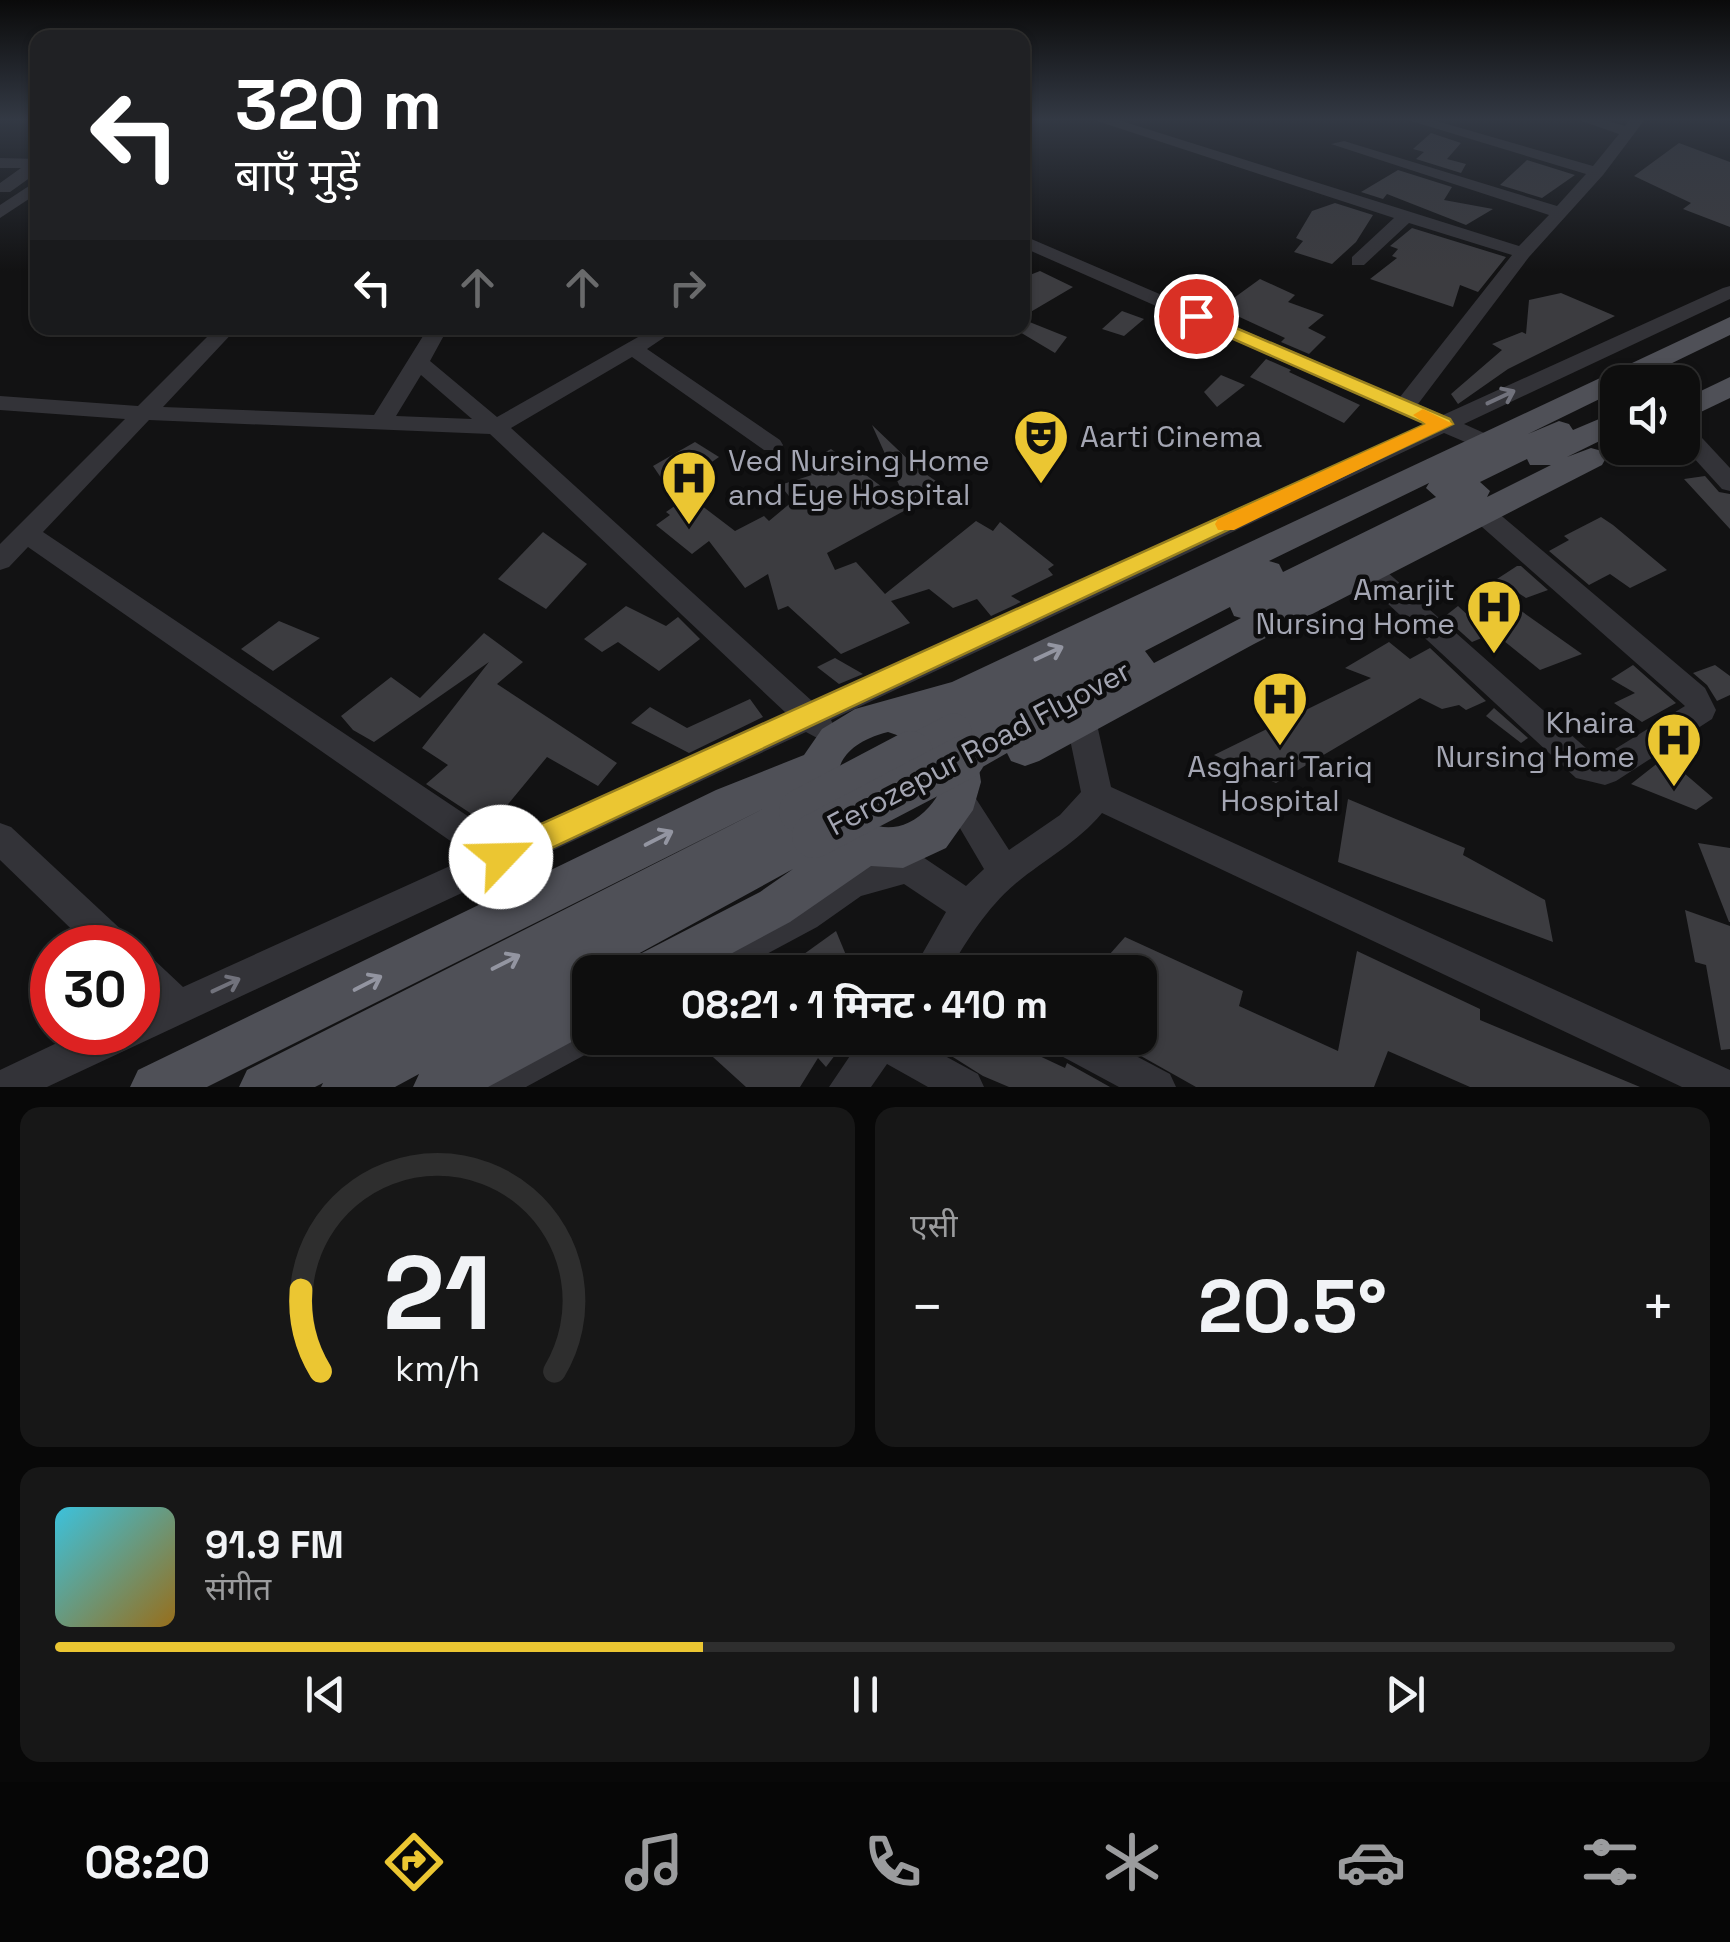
<!DOCTYPE html>
<html lang="hi">
<head>
<meta charset="utf-8">
<style>
  body { margin:0; font-family:"Space Grotesk","Noto Sans Devanagari",sans-serif; background:#171717; color:#f1f3f6; height:100vh; display:flex; flex-direction:column; font-size:38px; white-space:nowrap }
  * { box-sizing:border-box; margin:0 }
  p { font-size:32px; color:#9b9c9e }
  .icon { flex:none; width:55px; height:55px; fill:none; stroke:currentColor; stroke-width:2; stroke-linecap:round; stroke-linejoin:round }
  .map { position:relative; height:1087px; overflow:hidden }
  .drawer { display:flex; flex-direction:column; gap:20px; padding:20px; background:#080808; flex:1 }
  .drawer>* { flex:none }
  .banner { position:absolute; left:30px; top:30px; width:1000px; height:305px; border-radius:20px; box-shadow:0 2px 8px #0004,0 0 0 2px #2e2e2e; background:#202124; color:#fff; overflow:hidden }
  .fabs { position:absolute; left:1600px; top:365px; display:grid; gap:20px }
  .fabs a { display:grid; place-items:center; width:100px; height:100px; border-radius:20px; background:#0e0e0e; box-shadow:0 2px 8px #0004,0 0 0 2px #2e2e2e; font-size:50px }
  .speed { position:absolute; left:30px; top:925px; display:flex; gap:20px; font-size:50px; font-weight:700; text-align:center }
  .speed>* { display:grid; place-content:center; width:130px; height:130px; border-radius:50%; background:#0e0e0e; box-shadow:0 2px 8px #0004,0 0 0 2px #2e2e2e; line-height:1 }
  .speed .limit { border:15px solid #d22; background:#fff; color:#111 }
  .pin { position:absolute; display:grid; place-items:center; width:85px; height:85px; color:#fff; margin:-42px; border:5px solid #fff; border-radius:50%; box-shadow:0 2px 10px #0007 }
  .me { position:absolute; width:110px; margin:-55px; rotate:66deg; stroke-linejoin:round; filter:drop-shadow(0 0 8px #0008) }
  .turn { display:flex; align-items:center; gap:35px; height:210px; padding:0 40px; font-size:45px }
  .turn .icon { width:130px; height:130px; stroke-width:2.5 }
  .turn b { display:block; font-size:70px; line-height:85px }
  .lanes { display:flex; align-items:center; height:95px; padding:0 40px; background:#0003; justify-content:center; gap:50px; direction:ltr }
  .lanes .off { opacity:.35 }
  .big { font-size:75px; font-weight:700; line-height:1.1 }
  .drawer .card { flex:1; display:flex; flex-direction:column; justify-content:center; gap:15px; min-width:0; padding:0 35px; border-radius:20px; background:#171717 }
  .drawer .dial { align-items:center; gap:0 }
  .dial svg { height:260px; overflow:visible; fill:none; stroke:#2e2e2e; stroke-width:7; stroke-linecap:round; text-anchor:middle }
  .dial text { fill:#f1f3f6; stroke:none }
  .song { display:flex; align-items:center; gap:30px }
  .cover { width:120px; height:120px; border-radius:15px; background:linear-gradient(135deg,hsl(190 70% 55%),hsl(40 70% 35%)) }
  .played { height:10px; border-radius:5px; background:linear-gradient(90deg,#ebc632 40%,#2e2e2e 40%) }
  .keys { display:flex; justify-content:space-around; direction:ltr }
  .heat { display:flex; justify-content:space-between; align-items:center; font-size:55px; direction:ltr }
  .drawer .tiles { flex:1; display:grid; gap:20px; grid-template-columns:1fr 1fr }
  .card:last-child { grid-column:span 2 }
  .trip { position:absolute; left:572px; top:955px; width:585px; height:100px; border-radius:20px; background:#0e0e0e; box-shadow:0 2px 8px #0004,0 0 0 2px #2e2e2e; font-weight:700; line-height:100px; text-align:center }
  .menu { display:flex; height:160px; justify-content:space-around; align-items:center; background:#060606; color:#9b9c9e }
  .menu .icon { width:70px; height:70px }
  .menu .selected { color:#ebc632 }
  .menu b { font-size:45px; color:#f1f3f6 }
  .map>svg:first-child { display:block }
  .building { fill:#3c3c40 }
  .lines { fill:none; stroke-linecap:round; stroke-linejoin:round }
  .minor { fill:#333338; fill-rule:evenodd }
  .major { fill:#4f5057; fill-rule:evenodd }
  .major-bridge-far1 { stroke:#4f5057; stroke-width:35 }
  .major-bridge { stroke:#4f5057; stroke-width:44 }
  .oneway { stroke:#71727c }
  .oneway2 { stroke:#9395a1 }
  .route { fill:#ebc632; stroke:#998120; stroke-width:2.5 }
  .slow { fill:#f59e0b }
  .labels { text-anchor:middle; stroke-width:9; stroke-linejoin:round; paint-order:stroke }
  .poi-label { font-size:30px; fill:#a4a6b3; stroke:#0d0d0e; text-anchor:start }
  .street-label { font-size:30px; fill:#a4a6b3; stroke:#0d0d0e }
</style>
</head>
<body>
<div class="map">
<svg width="1730" height="1087" viewBox="0 0 1730 1087">
  <rect width="100%" height="100%" fill="#121213"/>
  <g class="building">
    <polygon points="1431,133 1461,143 1447,159 1466,164 1461,173 1416,159 1424,152 1413,149"/>
    <polygon points="1679,143 1730,162 1730,227 1683,209 1691,203 1634,176"/>
    <polygon points="1527,160 1575,175 1542,198 1500,185"/>
    <polygon points="1398,170 1452,187 1444,200 1493,209 1466,225 1387,194 1383,199 1361,192"/>
    <polygon points="1335,203 1373,215 1356,242 1332,264 1294,252 1303,241 1296,238 1312,211"/>
    <polygon points="1412,228 1506,257 1478,292 1460,285 1453,307 1370,279 1397,258 1392,256 1398,249 1390,246"/>
    <polygon points="1040,271 1073,287 1022,317 1022,278"/>
    <polygon points="1260,279 1295,295 1288,302 1324,315 1308,328 1326,337 1309,354 1281,342 1285,338 1220,308"/>
    <polygon points="1561,293 1615,316 1508,369 1458,404 1451,394 1502,350 1492,344 1522,332 1526,334 1529,300"/>
    <polygon points="1122,311 1144,319 1124,336 1102,329"/>
    <polygon points="1022,319 1067,337 1055,353 1013,328 1022,328"/>
    <polygon points="1266,359 1291,370 1289,372 1360,405 1344,423 1250,377"/>
    <polygon points="1221,375 1245,385 1217,407 1204,392"/>
    <polygon points="872,425 917,468 946,488 827,553 835,570 856,562 885,594 976,521 993,531 1000,522 1054,565 1048,569 1053,575 1011,596 1021,602 991,616 977,599 953,608 929,589 891,601 910,623 841,654 788,606 778,610 768,574 745,588 709,541 692,554 656,525 670,515 666,512 689,496 735,531 764,516 769,521 793,501 780,485 812,475 800,466 831,449 909,507"/>
    <polygon points="695,442 719,457 670,491 653,466"/>
    <polygon points="1705,476 1719,492 1730,494 1730,529 1684,479"/>
    <polygon points="1601,517 1613,525 1667,570 1630,588 1610,574 1589,585 1549,551 1569,540 1564,536"/>
    <polygon points="543,532 587,564 546,609 498,579"/>
    <polygon points="1517,566 1521,566 1548,590 1526,598 1497,579"/>
    <polygon points="626,606 666,626 678,617 700,639 659,671 618,642 602,652 584,639"/>
    <polygon points="1458,606 1489,635 1472,642 1444,617"/>
    <polygon points="1517,608 1582,654 1540,670 1483,624"/>
    <polygon points="279,621 320,638 273,671 241,649"/>
    <polygon points="484,633 523,662 497,684 617,763 598,786 547,757 490,826 426,784 448,765 422,748 489,662 374,742 353,730 341,716 391,677 420,698"/>
    <polygon points="1389,642 1410,659 1430,648 1486,701 1466,710 1459,705 1442,709 1420,698 1276,783 1214,755 1371,678 1345,668"/>
    <polygon points="835,658 863,674 839,684 817,667"/>
    <polygon points="1633,665 1676,703 1642,722 1614,703 1635,693 1611,679"/>
    <polygon points="1715,665 1730,676 1730,695 1717,701 1707,685 1693,673"/>
    <polygon points="750,699 763,717 689,753 631,723 650,707 687,728"/>
    <polygon points="1494,708 1528,738 1521,743 1486,716"/>
    <polygon points="1673,751 1690,765 1684,773 1713,798 1696,810 1631,784"/>
    <polygon points="1348,799 1465,848 1463,855 1545,900 1553,942 1338,862"/>
    <polygon points="1698,843 1730,848 1730,922 1729,922"/>
    <polygon points="1685,910 1730,926 1730,1049 1721,1050 1706,965 1695,962"/>
    <polygon points="836,931 853,972 779,972"/>
    <polygon points="1125,937 1243,991 1239,1006 1338,1051 1357,951 1480,1009 1480,1020 1640,1087 1470,1087 1388,1051 1374,1087 1196,1087 1109,1038 1140,1038 1140,972 1094,972"/>
    <polygon points="692,1038 848,1038 826,1067 818,1058 800,1087 746,1087"/>
    <polygon points="949,1038 1001,1038 1065,1068 1067,1063 1110,1087 1009,1087 983,1076 945,1052"/>
  </g>
  <g class="lines">
    <g class="minor">
      <path d="M1088,118H1112L1519,246L1549,215L1331,144L1344,141L1557,206L1586,174L1401,118H1426L1593,166L1619,134L1573,118H1598L1625,126L1631,118H1646L1603,175L1529,257L1418,404L1443,415L1723,288L1730,286V299L1464,424L1493,437L1496,442L1493,447H1477L1444,433L831,720L834,726L829,735L819,739L806,732L526,863L552,900L547,912L535,917L523,912L496,877L47,1087H0V1070L80,1032H138V1007L148,1003L138,992V951L150,956L183,987L472,856L28,547L9,567L0,570V544L125,419L0,410V396L138,406L216,328H237L163,407L374,415L428,328H448L430,361L497,417L654,328H678L647,349L780,440L783,445L780,450H764L632,357L511,428L812,701L1424,424L1022,247V235L1400,397L1512,255L1409,223L1364,265H1352V257L1394,218ZM421,375L472,419L396,416ZM149,420L490,434L786,713L505,841L43,532Z"/>
      <polygon points="0,158 38,159 38,172 10,192 0,192 0,183 21,168 0,168"/>
      <polygon points="38,180 38,193 0,218 0,205"/>
      <polygon points="1682,423 1690,425 1730,468 1730,491 1722,489 1682,445"/>
      <polygon points="1482,504 1491,507 1705,688 1716,710 1712,719 1616,781 1605,785 1576,778 1359,577 1355,570 1359,563 1377,563 1595,756 1602,757 1685,706 1473,519 1470,513"/>
      <path d="M1081,707L1091,711L1096,720L1111,787L1730,1070V1087H1682L1102,813C1077,843 1045,859 1015,884C986,909 968,939 948,972H912L946,912L904,884L861,896L817,927L733,972H682L687,960L793,903L841,871L881,858L885,844L896,839L966,886L984,869L944,801L949,791L960,787L971,791L1009,850L1060,815L1081,792L1066,720L1071,711Z"/>
      <polygon points="0,823 11,827 128,936 133,948 91,948 0,860"/>
      <polygon points="590,1014 590,1038 606,1038 603,1045 526,1087 469,1087 475,1074"/>
      <polygon points="862,1038 912,1038 978,1074 984,1087 928,1087 887,1064 871,1087 829,1087"/>
      <polygon points="1047,1038 1102,1038 1170,1074 1176,1087 1119,1087 1052,1051"/>
    </g>
    <g class="major">
      <path d="M1730,317V335L1633,382H1618V390L1528,434L1559,421L1569,424L1573,430L1618,411V432L1567,457L1591,448L1602,451L1606,458L1602,465L1254,644L1039,761L1025,766L1011,761L1007,753L979,769L981,782L973,810L946,848L903,868L871,866L790,922L697,972H629L636,956L760,892L793,869L605,972H590V981L574,989L590,983V1032L488,1087H413L419,1074L395,1087H321L323,1083L315,1087H239L247,1070L771,805L207,1087H130L138,1070L716,790L804,755L822,729L855,709L952,682ZM1527,459L1530,465H1551L1487,497L1490,491L1480,482ZM1429,483L1426,488L1436,497L1283,572L1279,564L1269,561ZM1230,607L1234,616L1241,618L1154,663L1145,651ZM888,732C922,743 965,767 929,807C870,873 780,759 888,732Z"/>
      <polygon points="1730,377 1730,398 1682,421 1682,400"/>
    </g>
    <polyline class="major-bridge-far1" points="906,756 954,731"/>
    <g class="major-bridge">
      <polyline points="801,811 911,753"/>
      <polyline points="814,836 963,758"/>
    </g>
  </g>
  <defs><path id="oneway-shaft" d="M-6 0H5M1.5-3L5.5 0L1.5 3" fill="none" stroke-width="1.6" stroke-linecap="round" stroke-linejoin="round" transform="scale(2.5)"/></defs>
  <g class="oneway">
    <use href="#oneway-shaft" transform="translate(1501 397) rotate(-25)"/>
    <use href="#oneway-shaft" transform="translate(226 985) rotate(-25)"/>
  </g>
  <g class="oneway2">
    <use href="#oneway-shaft" transform="translate(1049 653) rotate(-25)"/>
    <use href="#oneway-shaft" transform="translate(659 838) rotate(-27)"/>
    <use href="#oneway-shaft" transform="translate(506 962) rotate(-27)"/>
    <use href="#oneway-shaft" transform="translate(368 983) rotate(-27)"/>
  </g>
  <linearGradient id="sky" x2="0" y2="1"><stop stop-color="#0a0a0a"/><stop offset="0.44" stop-color="#333944"/><stop offset="1" stop-color="#333944" stop-opacity="0"/></linearGradient>
  <rect width="1730" height="271" fill="url(#sky)"/>
  <polygon class="route" points="1196,311 1450,419 1453,424 511,867 501,872 490,867 486,857 490,847 1426,424 1190,320 1190,312"/>
  <polygon class="slow" points="1423,409 1453,424 1234,530 1218,530 1215,524 1218,519 1426,424 1413,415"/>
  <defs>
    <g id="theatre-pin" transform="scale(2.875)"><path d="M0 17L-7.5 6A9.5 9.5 0 1 1 7.5 6Z" fill="#ebc632" stroke="#0d0d0e"/><path d="M-5-5.5Q0-4 5-5.5V0Q5 5 0 6Q-5 5-5 0ZM-3.3-2.5H-1v1.5H-3.3ZM1-2.5H3.3v1.5H1ZM-2.8 1Q0 5.5 2.8 1Z" fill="#111"/></g>
    <g id="hospital-pin" transform="scale(2.875)"><path d="M0 17L-7.5 6A9.5 9.5 0 1 1 7.5 6Z" fill="#ebc632" stroke="#0d0d0e"/><path d="M-5-5h3v3.5h4V-5h3V5h-3V1.5h-4V5h-3Z" fill="#111"/></g>
  </defs>
  <g fill-rule="evenodd">
    <use href="#theatre-pin" x="1041" y="437"/>
    <use href="#hospital-pin" x="689" y="478"/>
    <use href="#hospital-pin" x="1494" y="607"/>
    <use href="#hospital-pin" x="1280" y="699"/>
    <use href="#hospital-pin" x="1674" y="740"/>
  </g>
  <g class="labels">
    <g class="poi-label">
      <text x="1080" y="447">Aarti Cinema</text>
      <text x="728" y="471">Ved Nursing Home<tspan x="728" dy="34">and Eye Hospital</tspan></text>
      <text x="1455" y="600" text-anchor="end">Amarjit<tspan x="1455" dy="34">Nursing Home</tspan></text>
      <text x="1635" y="733" text-anchor="end">Khaira<tspan x="1635" dy="34">Nursing Home</tspan></text>
      <text x="1280" y="777" text-anchor="middle">Asghari Tariq<tspan x="1280" dy="34">Hospital</tspan></text>
    </g>
    <g class="street-label">
      <text transform="translate(979 748) rotate(-28)" y="10">Ferozepur Road Flyover</text>
    </g>
  </g>
</svg>
<div class="fabs">
<a><svg class="icon" aria-label="sound" viewBox="0 0 24 24"><path d="M4 9h4l5-4v14l-5-4H4zM17 9q2 3 0 6"/></svg></a>
</div>
<div class="speed"><div class="limit">30</div></div>
<div class="pin" style="left:1196px;top:316px;background:#d93025"><svg class="icon" aria-label="arrive" viewBox="0 0 24 24"><path d="M6 21V4h12l-3 4 3 4H6"/></svg></div>
<svg class="me" style="left:501px;top:857px" viewBox="-20 -20 40 40"><circle r="19" fill="#fff"/><path d="M0-13L10 11 0 6-10 11z" fill="#ebc632"/></svg>
<div class="trip">08:21 · 1 मिनट · 410 m</div>
<div class="banner">
<div class="turn"><svg class="icon" aria-label="left" viewBox="0 0 24 24"><path d="M17 20v-9H6M10 6l-5 5 5 5"/></svg><div><b>320 m</b>बाएँ मुड़ें</div></div>
<div class="lanes"><svg class="icon" aria-label="left" viewBox="0 0 24 24"><path d="M17 20v-9H6M10 6l-5 5 5 5"/></svg><svg class="icon off" aria-label="ahead" viewBox="0 0 24 24"><path d="M12 20V5M6 11l6-6 6 6"/></svg><svg class="icon off" aria-label="ahead" viewBox="0 0 24 24"><path d="M12 20V5M6 11l6-6 6 6"/></svg><svg class="icon off" aria-label="right" viewBox="0 0 24 24"><path d="M7 20v-9h11M14 6l5 5-5 5"/></svg></div>
</div>
</div>
<section class="drawer">
<div class="tiles">
<div class="card dial"><svg viewBox="0 0 100 80">
<path d="M14 69A42 42 0 1 1 86 69"/>
<path d="M14 69A42 42 0 0 1 8 44" stroke="#ebc632"/>
<text x="50" y="56" font-size="32" font-weight="700">21</text>
<text x="50" y="72" font-size="11">km/h</text>
</svg></div>
<div class="card"><p>एसी</p>
<div class="heat"><a>−</a><b class="big">20.5°</b><a>+</a></div>
</div>
<div class="card">
<div class="song"><i class="cover"></i><div><b>91.9 FM</b><p>संगीत</p></div></div>
<div class="played"></div>
<div class="keys"><svg class="icon" aria-label="previous" viewBox="0 0 24 24"><path d="M18 5L8 12l10 7zM5 5v14"/></svg><svg class="icon" aria-label="pause" viewBox="0 0 24 24"><path d="M8 5v14M16 5v14"/></svg><svg class="icon" aria-label="next" viewBox="0 0 24 24"><path d="M6 5l10 7-10 7zM19 5v14"/></svg></div>
</div>
</div>
</section>
<nav class="menu">
<b>08:20</b>
<svg class="icon selected" aria-label="directions" viewBox="0 0 24 24"><path d="M12 3l9 9-9 9-9-9zM9 14v-3h6M13 9l2 2-2 2"/></svg>
<svg class="icon" aria-label="music" viewBox="0 0 24 24"><path d="M9 18V5l10-2v13"/><circle cx="6" cy="18" r="3"/><circle cx="16" cy="16" r="3"/></svg>
<svg class="icon" aria-label="phone" viewBox="0 0 24 24"><path d="M5 4h4l2 5-3 2q2 4 5 5l2-3 5 2v4C11 20 4 13 5 4z"/></svg>
<svg class="icon" aria-label="climate" viewBox="0 0 24 24"><path d="M12 3v18M4 7l16 10M4 17L20 7"/></svg>
<svg class="icon" aria-label="car" viewBox="0 0 24 24"><path d="M5 17H2v-5l4-1 3-4h7l3 4 3 1v5h-3M9 17h6M6 11h13"/><circle cx="7" cy="17" r="2"/><circle cx="17" cy="17" r="2"/></svg>
<svg class="icon" aria-label="filters" viewBox="0 0 24 24"><path d="M4 7h16M4 17h16"/><circle cx="9" cy="7" r="2"/><circle cx="15" cy="17" r="2"/></svg>
</nav>
</body>
</html>
